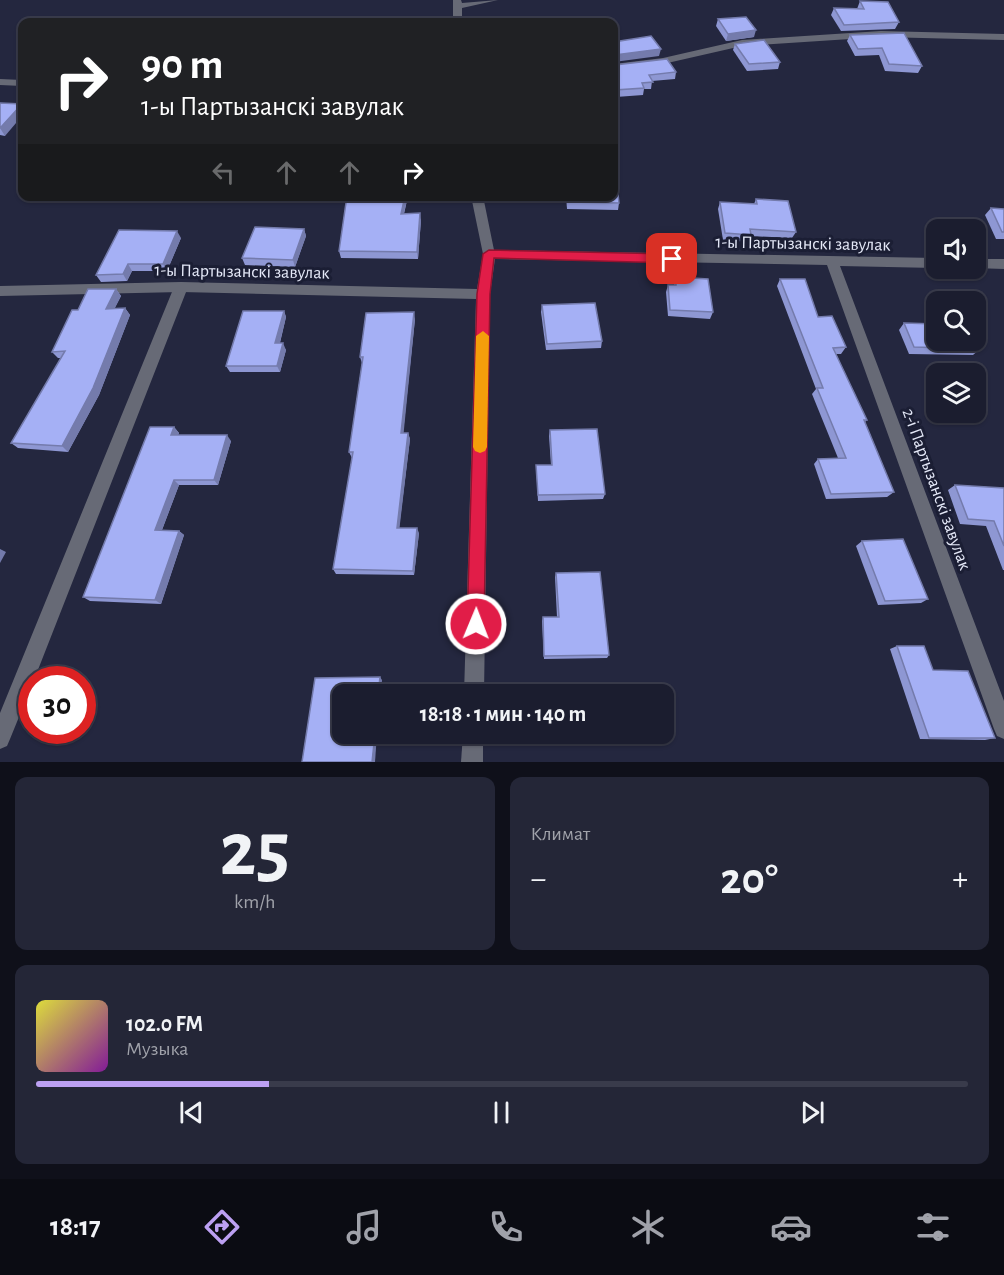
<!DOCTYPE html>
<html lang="ru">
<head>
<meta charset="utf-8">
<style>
  body { margin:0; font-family:"Alegreya Sans",sans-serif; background:#242637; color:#f1f3f6; height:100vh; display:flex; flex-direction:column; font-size:22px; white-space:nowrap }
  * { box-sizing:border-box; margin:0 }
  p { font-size:20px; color:#a0a2aa }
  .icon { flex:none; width:33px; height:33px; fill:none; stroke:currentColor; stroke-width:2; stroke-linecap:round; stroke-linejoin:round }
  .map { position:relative; height:762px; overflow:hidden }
  .sheet { display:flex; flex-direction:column; gap:15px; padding:15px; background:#0f101a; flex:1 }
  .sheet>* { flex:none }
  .guide { position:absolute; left:18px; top:18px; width:600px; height:183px; border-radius:12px; box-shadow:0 2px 4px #0004,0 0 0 2px #393b4b; background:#202124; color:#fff; overflow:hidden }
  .controls { position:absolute; left:926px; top:219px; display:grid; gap:12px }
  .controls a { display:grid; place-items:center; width:60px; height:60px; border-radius:12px; background:#1b1d2f; box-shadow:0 2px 4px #0004,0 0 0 2px #393b4b; font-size:30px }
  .speed { position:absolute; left:18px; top:666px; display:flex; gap:12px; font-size:30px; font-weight:700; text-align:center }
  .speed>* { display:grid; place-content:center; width:78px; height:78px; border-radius:50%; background:#1b1d2f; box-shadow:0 2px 4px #0004,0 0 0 2px #393b4b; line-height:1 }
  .speed .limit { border:9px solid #d22; background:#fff; color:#111 }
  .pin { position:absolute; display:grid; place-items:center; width:51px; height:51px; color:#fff; margin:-26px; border-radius:12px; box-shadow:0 3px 9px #0006 }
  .me { position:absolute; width:66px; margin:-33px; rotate:1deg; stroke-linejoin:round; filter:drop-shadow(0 0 4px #0008) }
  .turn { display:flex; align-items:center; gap:21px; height:126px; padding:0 24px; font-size:27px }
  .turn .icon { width:78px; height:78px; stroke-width:2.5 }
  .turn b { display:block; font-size:42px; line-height:51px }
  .lanes { display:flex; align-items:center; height:57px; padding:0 24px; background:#0003; justify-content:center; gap:30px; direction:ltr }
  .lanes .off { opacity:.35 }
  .big { font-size:45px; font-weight:700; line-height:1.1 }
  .sheet .card { flex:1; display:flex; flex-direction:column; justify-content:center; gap:9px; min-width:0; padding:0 21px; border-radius:12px; background:#242637 }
  .sheet .dial { align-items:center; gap:0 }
  .dial b { font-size:78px; line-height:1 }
  .song { display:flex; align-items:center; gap:18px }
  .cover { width:72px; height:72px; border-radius:9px; background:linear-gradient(135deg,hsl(60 70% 55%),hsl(290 70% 35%)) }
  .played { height:6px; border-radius:3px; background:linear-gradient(90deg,#bca0f2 25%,#393b4b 25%) }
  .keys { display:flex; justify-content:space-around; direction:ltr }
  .heat { display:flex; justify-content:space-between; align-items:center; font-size:33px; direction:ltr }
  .sheet .tiles { flex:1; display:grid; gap:15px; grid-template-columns:1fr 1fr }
  .card:last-child { grid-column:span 2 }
  .trip { position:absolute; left:332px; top:684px; width:342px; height:60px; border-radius:12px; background:#1b1d2f; box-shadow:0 2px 4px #0004,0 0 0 2px #393b4b; font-weight:700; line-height:60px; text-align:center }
  .dock { display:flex; height:96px; justify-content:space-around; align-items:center; background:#0b0c13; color:#a0a2aa }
  .dock .icon { width:42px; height:42px }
  .dock .active { color:#bca0f2 }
  .dock b { font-size:27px; color:#f1f3f6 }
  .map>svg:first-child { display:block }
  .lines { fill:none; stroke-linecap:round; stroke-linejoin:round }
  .service { fill:#676a76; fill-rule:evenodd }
  .minor { fill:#676a76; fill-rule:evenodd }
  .wall { fill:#8e97d3 }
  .shaded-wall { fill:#747bac }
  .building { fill:#a5b0f5; stroke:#747bac; stroke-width:1.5 }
  .route { fill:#e11d48; stroke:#92132f; stroke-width:1.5 }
  .slow { fill:#f59e0b }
  .labels { text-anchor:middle; stroke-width:6; stroke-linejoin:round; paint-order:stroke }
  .street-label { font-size:18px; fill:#e5e9f8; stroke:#1b1e34 }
</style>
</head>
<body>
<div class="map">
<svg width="1004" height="762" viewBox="0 0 1004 762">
  <rect width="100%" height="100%" fill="#24273f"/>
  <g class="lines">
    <polygon class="service" points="181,282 188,287 34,680 32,680 32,685 10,739 7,746 0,749 0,713 174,287"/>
    <g class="minor">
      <polygon points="453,0 461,0 462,3 498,0 462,8 462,22 453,22"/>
      <polygon points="881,31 1004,34 1004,40 881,37 742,46 663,64 614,70 614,64 663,58 742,40"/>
      <polygon points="0,79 22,80 22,86 0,85"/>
      <polygon points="471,196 483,196 494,250 936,258 936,268 840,266 1004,701 1004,739 997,736 994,729 827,265 495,259 490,294 484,694 464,694 476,299 181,292 0,296 0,286 181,282 477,289 483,254"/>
      <polygon points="975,259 1004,259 1004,269 974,268"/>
      <polygon points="463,734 483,734 483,762 461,762"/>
    </g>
  </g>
  <g class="wall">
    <polygon points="860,1 899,22 895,29 841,31 831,15 834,8 857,9"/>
    <polygon points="718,19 754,37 726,41 716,26"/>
    <polygon points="904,33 922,66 918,73 885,71 879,55 855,56 847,41 850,35"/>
    <polygon points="735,44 780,62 778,69 747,71 733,50"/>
    <polygon points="614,64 615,65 676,72 675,79 652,81 651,89 644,89 643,95 616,97 615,101 614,101"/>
    <polygon points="0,103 5,136 0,135"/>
    <polygon points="347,196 408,196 404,214 421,220 418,259 341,258 339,251"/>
    <polygon points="566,196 614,196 619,203 618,210 567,209"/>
    <polygon points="756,199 796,232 792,238 751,236 749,242 723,240 718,209 720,202 754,204"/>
    <polygon points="991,208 1004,209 1004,239 996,239 985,215"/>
    <polygon points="304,229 306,236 295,267 245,265 242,258"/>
    <polygon points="181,238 167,271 132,271 127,281 101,282 96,275"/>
    <polygon points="676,277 713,312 710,319 668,316 666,292 668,285 674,285"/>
    <polygon points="780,279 818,317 846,347 841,354 836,354 867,420 865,422 894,492 887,497 826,499 814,464 818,459 838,458 812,394 816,389 777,286"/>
    <polygon points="116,289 121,296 114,309 125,308 130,315 99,395 68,452 18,448 11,443 61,358 58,358 52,352 78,310"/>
    <polygon points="542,305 602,341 601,348 546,350 541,312"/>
    <polygon points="284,311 286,317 280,343 286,350 280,372 230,372 226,366"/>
    <polygon points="415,319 403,433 408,433 410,439 399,528 419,533 414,575 336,574 333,569 352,458 349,452 362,363 360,357"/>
    <polygon points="904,323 980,349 973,355 909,354 899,330"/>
    <polygon points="174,427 179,433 178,435 231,441 218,485 179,485 162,530 179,531 184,535 161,604 90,601 83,597"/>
    <polygon points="550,430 605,494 603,499 538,501 536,465 551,465 549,436"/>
    <polygon points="955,485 1004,488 1004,570 1003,570 986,526 960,524 948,490"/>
    <polygon points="862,541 928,599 921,603 878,605 856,546"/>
    <polygon points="556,573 609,655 607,658 544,659 542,621 543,617 557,617 555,577"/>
    <polygon points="897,646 933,670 995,738 985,740 920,739 890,649"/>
  </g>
  <g class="shaded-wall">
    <polygon points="756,30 754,37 726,41 728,34"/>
    <polygon points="661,49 659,56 614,62 614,63 615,55"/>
    <polygon points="22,104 22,116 5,136 0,128"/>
    <polygon points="405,196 408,196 402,221 401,214"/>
    <polygon points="420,213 421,220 418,259 417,252"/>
    <polygon points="304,229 306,236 295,267 293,260"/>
    <polygon points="177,231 181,238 167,271 163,264"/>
    <polygon points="128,264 132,271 127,281 123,274"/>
    <polygon points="116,289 121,296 111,316 106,309"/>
    <polygon points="125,308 130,315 99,395 68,452 62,446"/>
    <polygon points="284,311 286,317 278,350 275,343"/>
    <polygon points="414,312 415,319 403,439 401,433"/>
    <polygon points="283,343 286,350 280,372 277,366"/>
    <polygon points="174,427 179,433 176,440 171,435"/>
    <polygon points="408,433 410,439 399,532 397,528"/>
    <polygon points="227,435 231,441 218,485 214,480"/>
    <polygon points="174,480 179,485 160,535 155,530"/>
    <polygon points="417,528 419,533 414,575 413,571"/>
    <polygon points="179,531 184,535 161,604 155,600"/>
    <polygon points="0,549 6,552 0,563"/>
    <polygon points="380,677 382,680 381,694 378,694"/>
    <polygon points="375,734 377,734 375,762 372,762"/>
  </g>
  <g class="building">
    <polygon points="860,1 888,2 899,22 844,25 834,8 864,9"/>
    <polygon points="746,17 756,30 728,34 718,19"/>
    <polygon points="904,33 922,66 889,64 882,48 858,49 850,35"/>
    <polygon points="651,36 661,49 615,55 614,60 614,42"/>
    <polygon points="764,40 780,62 749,64 735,44"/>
    <polygon points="667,59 676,72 649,75 653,82 642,83 644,88 615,90 616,94 614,94 614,64 615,65"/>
    <polygon points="0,103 22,104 0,128"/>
    <polygon points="614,159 619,203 568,202 567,196 614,196"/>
    <polygon points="347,196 405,196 401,214 420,213 417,252 339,251"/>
    <polygon points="756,199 788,201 796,232 750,229 751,235 725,233 720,202 757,204"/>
    <polygon points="991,208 1004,209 1004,232 1002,232"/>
    <polygon points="255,227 304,229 293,260 242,258"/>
    <polygon points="119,230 177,231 163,264 128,264 123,274 96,275"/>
    <polygon points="676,277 708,279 713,312 670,310 668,285 676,285"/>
    <polygon points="780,279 805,279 818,317 832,316 846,347 833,348 867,420 864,420 894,492 831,494 818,459 846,458 817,388 823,388"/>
    <polygon points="88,289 116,289 106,309 125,308 93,388 62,446 11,443 65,351 52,352 72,310 78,310"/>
    <polygon points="595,303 602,341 547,344 542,305"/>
    <polygon points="243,311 284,311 275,343 283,343 277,366 226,366"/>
    <polygon points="414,312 401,433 408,433 397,528 417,528 413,571 333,569 353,452 349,452 363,357 360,357 366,313"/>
    <polygon points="904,323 936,324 936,340 975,340 980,349 914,347"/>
    <polygon points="150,427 174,427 171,435 227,435 214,480 174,480 155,530 179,531 155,600 83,597"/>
    <polygon points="597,429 605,494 538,495 536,465 552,465 550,430"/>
    <polygon points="955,485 1004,488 1004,546 994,521 968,519"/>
    <polygon points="903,539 928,599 885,601 862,541"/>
    <polygon points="600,572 609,655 544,656 543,617 559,617 556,573"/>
    <polygon points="897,646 924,646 933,670 968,671 995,738 929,738"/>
    <polygon points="380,677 378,694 342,694 342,734 375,734 372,762 302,762 315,678"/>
  </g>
  <polygon class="route" points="489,250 672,254 678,259 672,263 494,258 490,294 484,624 482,630 476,632 470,630 467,624 477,294 483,254"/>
  <polygon class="slow" points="483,331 489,336 487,447 485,451 480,453 475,451 473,447 476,336"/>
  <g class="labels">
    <g class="street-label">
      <text transform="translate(803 243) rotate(1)" y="6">1-ы Партызанскі завулак</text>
      <text transform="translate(242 271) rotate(1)" y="6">1-ы Партызанскі завулак</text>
      <text transform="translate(937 489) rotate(70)" y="6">2-і Партызанскі завулак</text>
    </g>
  </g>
</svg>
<div class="controls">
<a><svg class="icon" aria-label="sound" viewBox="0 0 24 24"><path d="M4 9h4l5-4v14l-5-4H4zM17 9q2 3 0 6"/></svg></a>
<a><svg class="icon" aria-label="search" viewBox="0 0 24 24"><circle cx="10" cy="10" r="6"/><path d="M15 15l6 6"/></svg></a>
<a><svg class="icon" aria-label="layers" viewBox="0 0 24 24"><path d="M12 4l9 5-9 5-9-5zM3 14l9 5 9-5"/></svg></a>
</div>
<div class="speed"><div class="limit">30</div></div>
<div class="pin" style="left:672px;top:259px;background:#d93025"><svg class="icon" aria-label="arrive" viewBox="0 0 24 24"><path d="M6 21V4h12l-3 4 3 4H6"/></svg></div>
<svg class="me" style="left:476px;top:624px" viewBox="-20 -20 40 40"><circle r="17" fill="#e11d48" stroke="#fff" stroke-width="3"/><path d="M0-11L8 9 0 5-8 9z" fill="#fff"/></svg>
<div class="trip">18:18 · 1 мин · 140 m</div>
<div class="guide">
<div class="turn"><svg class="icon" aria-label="right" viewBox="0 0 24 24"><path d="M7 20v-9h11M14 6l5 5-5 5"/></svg><div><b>90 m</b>1-ы Партызанскі завулак</div></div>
<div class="lanes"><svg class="icon off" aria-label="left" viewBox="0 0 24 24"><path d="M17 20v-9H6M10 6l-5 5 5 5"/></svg><svg class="icon off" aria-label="ahead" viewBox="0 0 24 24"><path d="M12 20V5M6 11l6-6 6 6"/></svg><svg class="icon off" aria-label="ahead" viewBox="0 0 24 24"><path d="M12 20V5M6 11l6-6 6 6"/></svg><svg class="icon" aria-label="right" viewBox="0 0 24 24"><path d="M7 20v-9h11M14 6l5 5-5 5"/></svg></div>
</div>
</div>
<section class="sheet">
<div class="tiles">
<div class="card dial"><b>25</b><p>km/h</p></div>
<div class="card"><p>Климат</p>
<div class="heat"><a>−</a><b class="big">20°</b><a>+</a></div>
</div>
<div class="card">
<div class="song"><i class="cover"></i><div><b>102.0 FM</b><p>Музыка</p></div></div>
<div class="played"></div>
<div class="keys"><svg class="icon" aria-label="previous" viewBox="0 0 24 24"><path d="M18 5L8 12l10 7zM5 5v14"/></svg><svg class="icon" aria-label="pause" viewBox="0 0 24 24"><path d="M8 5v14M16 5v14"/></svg><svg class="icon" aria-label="next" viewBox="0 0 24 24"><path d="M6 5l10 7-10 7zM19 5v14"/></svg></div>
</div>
</div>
</section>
<nav class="dock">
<b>18:17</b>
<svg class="icon active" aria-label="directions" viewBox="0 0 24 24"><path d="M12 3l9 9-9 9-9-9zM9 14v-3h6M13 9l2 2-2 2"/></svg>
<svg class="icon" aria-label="music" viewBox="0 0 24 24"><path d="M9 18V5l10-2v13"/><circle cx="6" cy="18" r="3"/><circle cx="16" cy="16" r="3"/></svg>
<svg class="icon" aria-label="phone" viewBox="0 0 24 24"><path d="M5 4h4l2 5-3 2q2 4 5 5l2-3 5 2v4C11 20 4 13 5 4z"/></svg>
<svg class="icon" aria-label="climate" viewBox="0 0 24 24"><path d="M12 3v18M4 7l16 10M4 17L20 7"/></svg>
<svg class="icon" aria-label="car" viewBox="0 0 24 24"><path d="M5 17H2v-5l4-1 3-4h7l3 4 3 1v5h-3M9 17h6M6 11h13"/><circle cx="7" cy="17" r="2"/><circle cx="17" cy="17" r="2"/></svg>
<svg class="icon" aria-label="filters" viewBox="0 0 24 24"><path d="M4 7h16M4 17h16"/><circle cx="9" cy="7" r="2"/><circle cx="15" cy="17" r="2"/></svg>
</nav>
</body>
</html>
